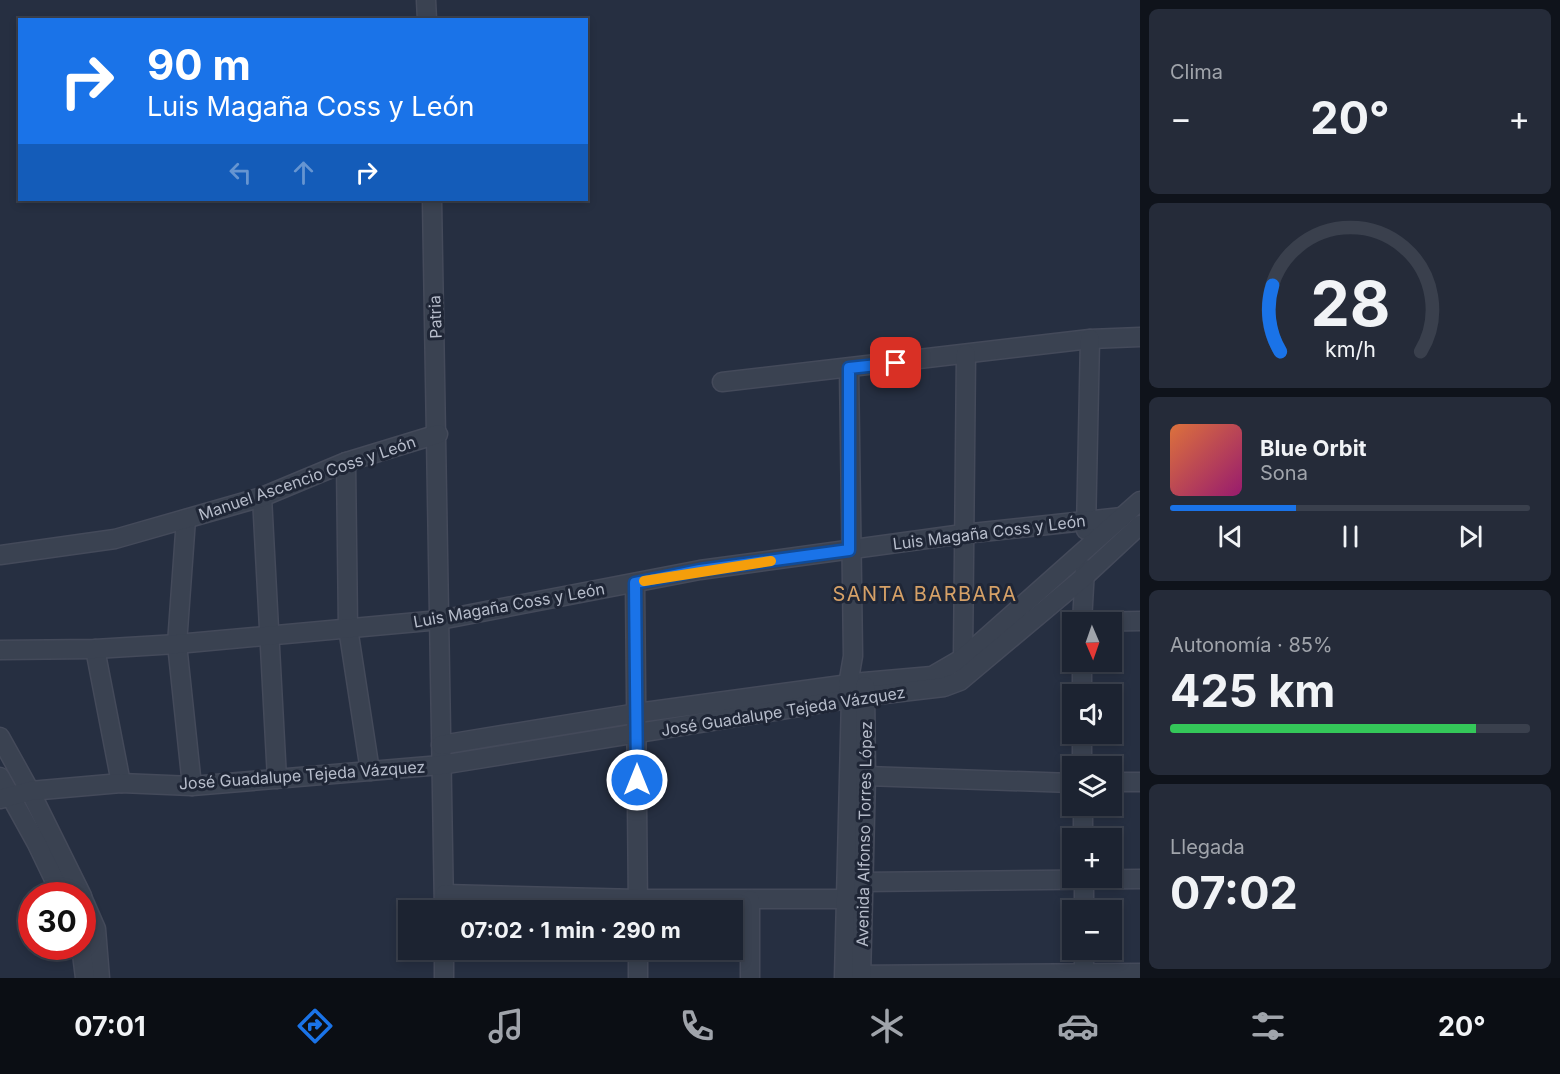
<!DOCTYPE html>
<html lang="es">
<head>
<meta charset="utf-8">
<style>
  body { margin:0; font-family:Inter,sans-serif; background:#252b39; color:#f1f3f6; height:100vh; display:flex; flex-direction:column; font-size:22px; white-space:nowrap }
  * { box-sizing:border-box; margin:0 }
  p { font-size:20px; color:#a0a4ab }
  .icon { flex:none; width:33px; height:33px; fill:none; stroke:currentColor; stroke-width:2; stroke-linecap:round; stroke-linejoin:round }
  .map { position:relative; flex:1; overflow:hidden }
  .details { display:flex; flex-direction:column; gap:9px; padding:9px; background:#0f131b; width:420px }
  .details>* { flex:none }
  .guide { position:absolute; left:18px; top:18px; width:570px; height:183px; border-radius:0px; box-shadow:0 3px 9px #0003,0 0 0 2px #3a404d; background:#1a73e8; color:#fff; overflow:hidden }
  .needle { width:39px; rotate:178deg }
  .tools { position:absolute; left:1062px; top:612px; display:grid; gap:12px }
  .tools a { display:grid; place-items:center; width:60px; height:60px; border-radius:0px; background:#1c2331; box-shadow:0 3px 9px #0003,0 0 0 2px #3a404d; font-size:30px }
  .speed { position:absolute; left:18px; top:882px; display:flex; gap:12px; font-size:30px; font-weight:700; text-align:center }
  .speed>* { display:grid; place-content:center; width:78px; height:78px; border-radius:50%; background:#1c2331; box-shadow:0 3px 9px #0003,0 0 0 2px #3a404d; line-height:1 }
  .speed .limit { border:9px solid #d22; background:#fff; color:#111 }
  .pin { position:absolute; display:grid; place-items:center; width:51px; height:51px; color:#fff; margin:-26px; border-radius:12px; box-shadow:0 3px 9px #0006 }
  .me { position:absolute; width:66px; margin:-33px; rotate:0deg; stroke-linejoin:round; filter:drop-shadow(0 0 4px #0008) }
  .turn { display:flex; align-items:center; gap:21px; height:126px; padding:0 30px; font-size:27px }
  .turn .icon { width:78px; height:78px; stroke-width:2.5 }
  .turn b { display:block; font-size:42px; line-height:51px }
  .lanes { display:flex; align-items:center; height:57px; padding:0 30px; background:#0003; justify-content:center; gap:30px; direction:ltr }
  .lanes .off { opacity:.35 }
  .big { font-size:45px; font-weight:700; line-height:1.1 }
  .details .tile { flex:1; display:flex; flex-direction:column; justify-content:center; gap:9px; min-width:0; padding:0 21px; border-radius:9px; background:#252b39 }
  .details .dial { align-items:center; gap:0 }
  .dial svg { height:156px; overflow:visible; fill:none; stroke:#3a404d; stroke-width:7; stroke-linecap:round; text-anchor:middle }
  .dial text { fill:#f1f3f6; stroke:none }
  .song { display:flex; align-items:center; gap:18px }
  .cover { width:72px; height:72px; border-radius:9px; background:linear-gradient(135deg,hsl(20 70% 55%),hsl(320 70% 35%)) }
  .played { height:6px; border-radius:3px; background:linear-gradient(90deg,#1a73e8 35%,#3a404d 35%) }
  .keys { display:flex; justify-content:space-around; direction:ltr }
  .heat { display:flex; justify-content:space-between; align-items:center; font-size:33px; direction:ltr }
  .charge { height:9px; border-radius:4px; background:linear-gradient(90deg,#34c759 85%,#3a404d 0) }
  .trip { position:absolute; left:398px; top:900px; width:345px; height:60px; border-radius:0px; background:#1c2331; box-shadow:0 3px 9px #0003,0 0 0 2px #3a404d; font-weight:700; line-height:60px; text-align:center }
  .menu { display:flex; height:96px; justify-content:space-around; align-items:center; background:#0b0e14; color:#a0a4ab }
  .menu .icon { width:42px; height:42px }
  .menu .current { color:#1a73e8 }
  .menu b { font-size:27px; color:#f1f3f6 }
  main { display:flex; flex:1; min-height:0 }
  .map>svg:first-child { display:block }
  .lines { fill:none; stroke-linecap:round; stroke-linejoin:round }
  .minor-casing { stroke:#444a5a; stroke-width:21 }
  .minor { stroke:#3a4251; stroke-width:18 }
  .route-casing { stroke:#114b97; stroke-width:15 }
  .route { stroke:#1a73e8; stroke-width:10 }
  .slow { stroke:#f59e0b; stroke-width:10 }
  .labels { text-anchor:middle; stroke-width:6; stroke-linejoin:round; paint-order:stroke }
  .street-label { font-size:16px; fill:#b7bdcb; stroke:#1f2636 }
  .quarter-label { font-size:20px; letter-spacing:1.5px; fill:#d6a167; stroke:#1f2636 }
</style>
</head>
<body>
<main>
<div class="map">
<svg width="1140" height="978" viewBox="0 0 1140 978">
  <rect width="100%" height="100%" fill="#262f41"/>
  <g class="lines">
    <g class="minor-casing">
      <g id="minor">
        <polyline points="426,0 427,20"/>
        <polyline points="432,200 444,910"/>
        <polyline points="722,382 1090,339 1140,337"/>
        <polyline points="346,462 348,628 370,771"/>
        <polyline points="262,497 277,779"/>
        <polyline points="186,519 177,644 192,786"/>
        <polyline points="1086,530 1090,339"/>
        <polyline points="0,555 115,539 262,497 346,462 438,434"/>
        <polyline points="635,583 638,910"/>
        <polyline points="1082,622 1085,569"/>
        <polyline points="1082,622 1140,621"/>
        <polyline points="95,649 121,783"/>
        <polyline points="0,650 95,649 177,644 440,620 700,570 963,534 1122,517"/>
        <polyline points="963,658 966,354"/>
        <polyline points="1082,662 1082,694"/>
        <polyline points="1082,734 1082,766"/>
        <polyline points="0,737 30,791 82,896"/>
        <polyline points="441,745 637,713 864,682 932,676 963,658 1140,501"/>
        <polyline points="866,776 1072,783"/>
        <polyline points="0,777 37,844 62,896"/>
        <polyline points="1112,782 1140,782"/>
        <polyline points="0,799 30,791 121,783 192,786 441,765 867,696 944,687 960,681 1084,577 1140,525"/>
        <polyline points="1083,806 1083,838"/>
        <polyline points="1084,878 1084,910"/>
        <polyline points="445,894 638,899 845,899 863,882 1140,879"/>
        <polyline points="82,897 96,929 100,978"/>
        <polyline points="750,900 750,978"/>
        <polyline points="81,946 85,978"/>
        <polyline points="849,975 1140,973"/>
        <polyline points="444,978 444,950"/>
        <polyline points="638,978 638,950"/>
        <polyline points="844,978 851,698 848,685 853,656 849,368"/>
        <polyline points="861,978 866,776 865,686"/>
        <polyline points="1084,978 1084,950"/>
      </g>
    </g>
    <use href="#minor" class="minor"/>
  </g>
  <g class="lines">
    <g class="route-casing">
      <polyline id="route" points="637,780 635,583 700,570 849,550 849,368 896,363"/>
    </g>
    <use href="#route" class="route"/>
    <polyline class="slow" points="644,581 771,561"/>
  </g>
  <g class="labels">
    <g class="street-label">
      <text transform="translate(435 317) rotate(-92)" y="6">Patria</text>
      <text transform="translate(307 478) rotate(-19)" y="6">Manuel Ascencio Coss y León</text>
      <text transform="translate(989 532) rotate(-7)" y="6">Luis Magaña Coss y León</text>
      <text transform="translate(509 605) rotate(-10)" y="6">Luis Magaña Coss y León</text>
      <text transform="translate(783 711) rotate(-9)" y="6">José Guadalupe Tejeda Vázquez</text>
      <text transform="translate(302 775) rotate(-4)" y="6">José Guadalupe Tejeda Vázquez</text>
      <text transform="translate(864 834) rotate(-89)" y="6">Avenida Alfonso Torres López</text>
    </g>
    <g class="quarter-label">
      <text x="925" y="601">SANTA BARBARA</text>
    </g>
  </g>
</svg>
<div class="tools">
<a><svg class="needle" viewBox="-14 -14 28 28"><path d="M0-13l5 13h-10z" fill="#e53935"/><path d="M0 13l5-13h-10z" fill="#a0a4ab"/></svg></a>
<a><svg class="icon" aria-label="sound" viewBox="0 0 24 24"><path d="M4 9h4l5-4v14l-5-4H4zM17 9q2 3 0 6"/></svg></a>
<a><svg class="icon" aria-label="layers" viewBox="0 0 24 24"><path d="M12 4l9 5-9 5-9-5zM3 14l9 5 9-5"/></svg></a>
<a>+</a>
<a>−</a>
</div>
<div class="speed"><div class="limit">30</div></div>
<div class="pin" style="left:896px;top:363px;background:#d93025"><svg class="icon" aria-label="arrive" viewBox="0 0 24 24"><path d="M6 21V4h12l-3 4 3 4H6"/></svg></div>
<svg class="me" style="left:637px;top:780px" viewBox="-20 -20 40 40"><circle r="17" fill="#1a73e8" stroke="#fff" stroke-width="3"/><path d="M0-11L8 9 0 5-8 9z" fill="#fff"/></svg>
<div class="trip">07:02 · 1 min · 290 m</div>
<div class="guide">
<div class="turn"><svg class="icon" aria-label="right" viewBox="0 0 24 24"><path d="M7 20v-9h11M14 6l5 5-5 5"/></svg><div><b>90 m</b>Luis Magaña Coss y León</div></div>
<div class="lanes"><svg class="icon off" aria-label="left" viewBox="0 0 24 24"><path d="M17 20v-9H6M10 6l-5 5 5 5"/></svg><svg class="icon off" aria-label="ahead" viewBox="0 0 24 24"><path d="M12 20V5M6 11l6-6 6 6"/></svg><svg class="icon" aria-label="right" viewBox="0 0 24 24"><path d="M7 20v-9h11M14 6l5 5-5 5"/></svg></div>
</div>
</div>
<section class="details">
<div class="tile"><p>Clima</p>
<div class="heat"><a>−</a><b class="big">20°</b><a>+</a></div>
</div>
<div class="tile dial"><svg viewBox="0 0 100 80">
<path d="M14 69A42 42 0 1 1 86 69"/>
<path d="M14 69A42 42 0 0 1 10 35" stroke="#1a73e8"/>
<text x="50" y="56" font-size="32" font-weight="700">28</text>
<text x="50" y="72" font-size="11">km/h</text>
</svg></div>
<div class="tile">
<div class="song"><i class="cover"></i><div><b>Blue Orbit</b><p>Sona</p></div></div>
<div class="played"></div>
<div class="keys"><svg class="icon" aria-label="previous" viewBox="0 0 24 24"><path d="M18 5L8 12l10 7zM5 5v14"/></svg><svg class="icon" aria-label="pause" viewBox="0 0 24 24"><path d="M8 5v14M16 5v14"/></svg><svg class="icon" aria-label="next" viewBox="0 0 24 24"><path d="M6 5l10 7-10 7zM19 5v14"/></svg></div>
</div>
<div class="tile"><p>Autonomía · 85%</p><b class="big">425 km</b><div class="charge"></div></div>
<div class="tile"><p>Llegada</p><b class="big">07:02</b></div>
</section>
</main>
<nav class="menu">
<b>07:01</b>
<svg class="icon current" aria-label="directions" viewBox="0 0 24 24"><path d="M12 3l9 9-9 9-9-9zM9 14v-3h6M13 9l2 2-2 2"/></svg>
<svg class="icon" aria-label="music" viewBox="0 0 24 24"><path d="M9 18V5l10-2v13"/><circle cx="6" cy="18" r="3"/><circle cx="16" cy="16" r="3"/></svg>
<svg class="icon" aria-label="phone" viewBox="0 0 24 24"><path d="M5 4h4l2 5-3 2q2 4 5 5l2-3 5 2v4C11 20 4 13 5 4z"/></svg>
<svg class="icon" aria-label="climate" viewBox="0 0 24 24"><path d="M12 3v18M4 7l16 10M4 17L20 7"/></svg>
<svg class="icon" aria-label="car" viewBox="0 0 24 24"><path d="M5 17H2v-5l4-1 3-4h7l3 4 3 1v5h-3M9 17h6M6 11h13"/><circle cx="7" cy="17" r="2"/><circle cx="17" cy="17" r="2"/></svg>
<svg class="icon" aria-label="filters" viewBox="0 0 24 24"><path d="M4 7h16M4 17h16"/><circle cx="9" cy="7" r="2"/><circle cx="15" cy="17" r="2"/></svg>
<b>20°</b>
</nav>
</body>
</html>
